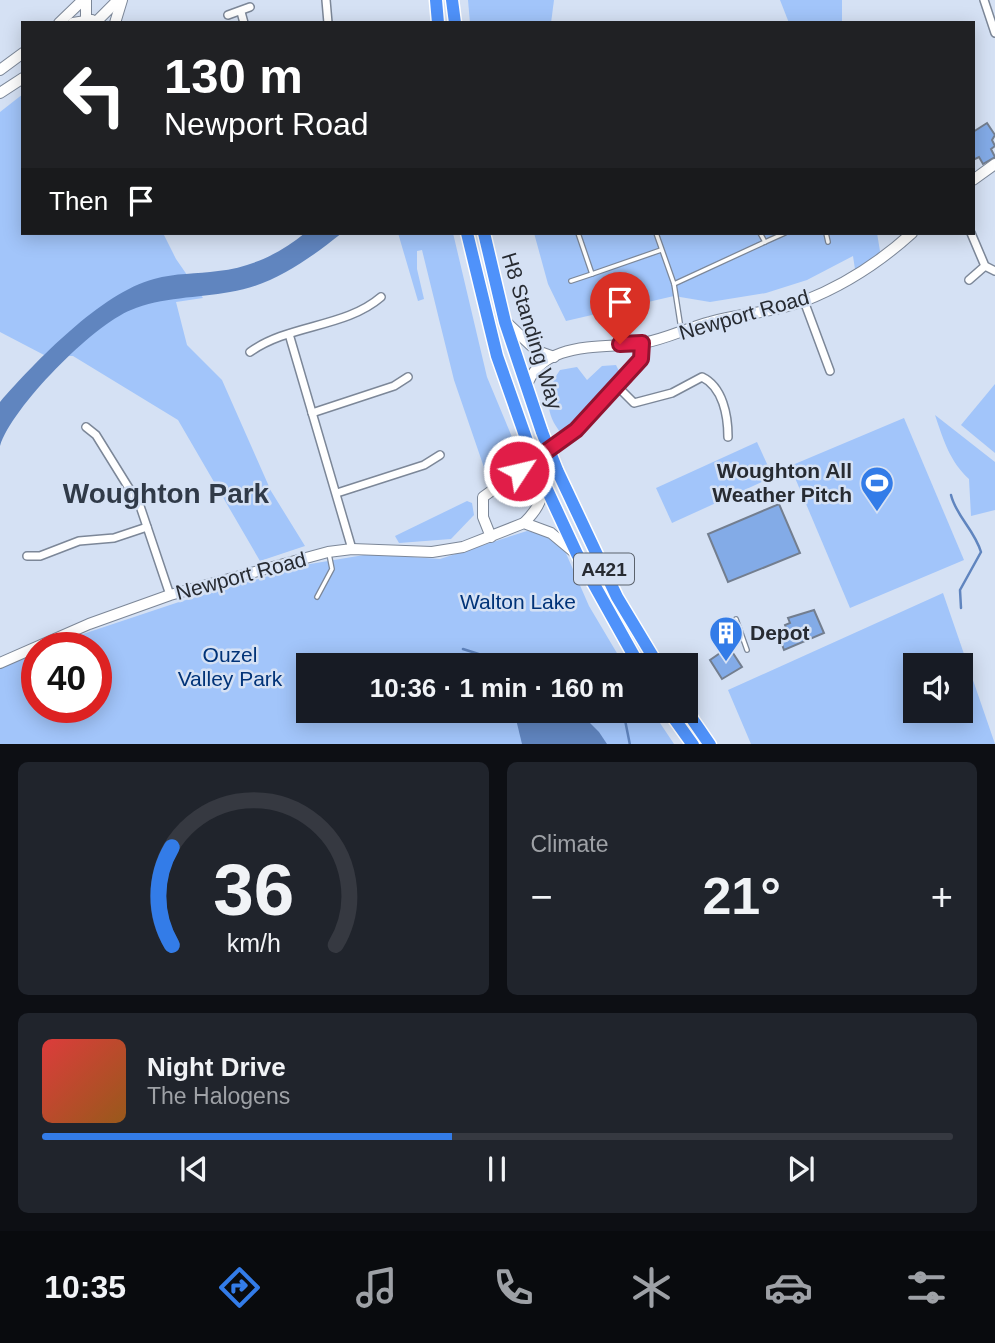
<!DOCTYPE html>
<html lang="en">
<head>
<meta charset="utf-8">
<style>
  body { margin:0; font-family:Helvetica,sans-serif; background:#20242c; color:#f1f3f6; height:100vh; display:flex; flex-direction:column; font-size:26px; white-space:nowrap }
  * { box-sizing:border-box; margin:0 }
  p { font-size:23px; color:#9ea1a6 }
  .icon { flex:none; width:38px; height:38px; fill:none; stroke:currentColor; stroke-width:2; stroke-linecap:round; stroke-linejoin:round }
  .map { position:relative; height:744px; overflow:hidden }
  .details { display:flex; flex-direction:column; gap:18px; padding:18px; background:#0d0f14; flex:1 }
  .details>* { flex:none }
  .hud { position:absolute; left:21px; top:21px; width:954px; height:214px; border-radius:0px; box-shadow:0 4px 18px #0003; background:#202124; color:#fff; overflow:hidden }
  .fabs { position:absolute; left:903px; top:653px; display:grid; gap:14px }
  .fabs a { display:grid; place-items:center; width:70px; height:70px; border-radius:0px; background:#171b24; box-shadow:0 4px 18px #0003; font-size:35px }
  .speed { position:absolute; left:21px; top:632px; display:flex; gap:14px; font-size:35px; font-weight:700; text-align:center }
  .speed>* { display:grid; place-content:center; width:91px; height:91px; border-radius:50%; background:#171b24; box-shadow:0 4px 18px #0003; line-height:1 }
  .speed .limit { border:10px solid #d22; background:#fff; color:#111 }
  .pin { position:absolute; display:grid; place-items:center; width:60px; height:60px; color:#fff; margin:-72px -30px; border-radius:50% 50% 50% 0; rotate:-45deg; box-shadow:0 0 7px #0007 }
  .pin .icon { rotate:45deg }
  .me { position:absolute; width:77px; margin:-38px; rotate:55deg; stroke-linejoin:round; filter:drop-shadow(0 0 5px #0008) }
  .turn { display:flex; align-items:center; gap:24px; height:147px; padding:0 28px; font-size:32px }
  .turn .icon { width:91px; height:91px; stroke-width:2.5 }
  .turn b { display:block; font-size:49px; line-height:60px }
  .then { display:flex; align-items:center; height:66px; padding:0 28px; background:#0003; gap:14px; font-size:26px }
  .big { font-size:52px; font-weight:600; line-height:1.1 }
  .details .tile { flex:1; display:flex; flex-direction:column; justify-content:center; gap:10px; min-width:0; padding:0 24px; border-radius:10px; background:#20242c }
  .details .dial { align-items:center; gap:0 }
  .dial svg { height:182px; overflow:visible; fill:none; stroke:#363941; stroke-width:7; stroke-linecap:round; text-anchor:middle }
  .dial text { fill:#f1f3f6; stroke:none }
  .song { display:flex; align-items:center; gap:21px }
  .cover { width:84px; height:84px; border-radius:10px; background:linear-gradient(135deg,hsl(0 70% 55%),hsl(30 70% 35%)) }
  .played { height:7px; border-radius:4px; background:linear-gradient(90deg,#337ce8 45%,#363941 45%) }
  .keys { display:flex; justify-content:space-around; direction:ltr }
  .heat { display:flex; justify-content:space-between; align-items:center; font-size:38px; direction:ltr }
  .details .tiles { flex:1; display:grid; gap:18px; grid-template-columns:1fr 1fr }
  .tile:last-child { grid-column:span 2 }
  .trip { position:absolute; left:296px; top:653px; width:402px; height:70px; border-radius:0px; background:#171b24; box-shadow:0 4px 18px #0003; font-weight:600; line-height:70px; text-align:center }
  .tabs { display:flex; height:112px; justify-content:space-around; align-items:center; background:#090b0e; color:#9ea1a6 }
  .tabs .icon { width:49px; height:49px }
  .tabs .active { color:#337ce8 }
  .tabs b { font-size:32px; color:#f1f3f6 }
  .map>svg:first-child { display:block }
  .green { fill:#a2c5fa; fill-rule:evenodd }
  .water { fill:#6085bf }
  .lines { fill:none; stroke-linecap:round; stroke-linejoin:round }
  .stream { stroke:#6085bf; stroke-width:2.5 }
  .building { fill:#83abe7; stroke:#737e8f; stroke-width:2 }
  .lane-casing { stroke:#7c8798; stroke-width:6 }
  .street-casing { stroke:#7c8798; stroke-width:10 }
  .secondary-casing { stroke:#7c8798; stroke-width:12 }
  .highway-casing { stroke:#fff; stroke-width:15 }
  .lane { stroke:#fff; stroke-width:3.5 }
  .street { stroke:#fff; stroke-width:7 }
  .secondary { stroke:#fff; stroke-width:10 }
  .highway { stroke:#4f92fa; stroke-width:12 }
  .highway-bridge-casing { stroke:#fff; stroke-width:15; stroke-linecap:butt }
  .highway-bridge { stroke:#4f92fa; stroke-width:12 }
  .route-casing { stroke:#92132f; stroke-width:18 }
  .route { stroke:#e11d48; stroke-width:12 }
  .labels { text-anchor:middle; stroke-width:5; stroke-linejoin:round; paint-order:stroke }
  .shield { fill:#d5e1f4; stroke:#5b626c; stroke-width:2 }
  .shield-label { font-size:19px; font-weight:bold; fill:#272b32 }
  .street-label { font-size:21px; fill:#272b32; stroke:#d5e1f4 }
  .poi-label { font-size:21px; font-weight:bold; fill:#272b32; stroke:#d5e1f4; text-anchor:end }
  .park-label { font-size:21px; fill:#013378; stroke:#d5e1f4 }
  .district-label { font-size:28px; font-weight:bold; fill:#303a48; stroke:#d5e1f4 }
</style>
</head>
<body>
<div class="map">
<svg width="995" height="745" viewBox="0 0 995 745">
  <rect width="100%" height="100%" fill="#d5e1f4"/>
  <g class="green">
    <polygon points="468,0 554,0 551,23 470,23"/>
    <polygon points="780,0 842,0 842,23 789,23"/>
    <polygon points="23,94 23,233 163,233 176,259 203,298 176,302 187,345 222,380 271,491 305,546 260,561 178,420 73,356 46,356 0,332 0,112"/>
    <polygon points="398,233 453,233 487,377 522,461 489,482 454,380 422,250 417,251 417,269 424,299 418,301"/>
    <polygon points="534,233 877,233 880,251 877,263 856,276 853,256 807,280 766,293 710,302 674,296 566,321 548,284"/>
    <path d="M616,365L620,373L574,426L562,434C544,414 545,391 560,370L577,367L587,380L602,366Z"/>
    <polygon points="995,384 995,453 961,425"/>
    <path d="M935,415L995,462V510L971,516L969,479C950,462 943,439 935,415Z"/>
    <polygon points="904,418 964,560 850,608 790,466"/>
    <polygon points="757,442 773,477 672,523 656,488"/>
    <polygon points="467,501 472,503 474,515 451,539 399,543 395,536"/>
    <polygon points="527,531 545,534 565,551 589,606 624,665 308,665 308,710 652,711 674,744 0,745 0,668 37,651 37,707 96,707 96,648 44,647 179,602 310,564 370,554 440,559"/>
    <path d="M943,593L995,744H751L728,690ZM915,665H961V710H915Z"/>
  </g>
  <g class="water">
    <path d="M305,233H342C309,259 274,285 230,292C198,298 161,297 131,310C93,325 12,407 0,446V402C36,361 101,293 154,279C175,273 197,274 218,271C252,267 279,254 305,233Z"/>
    <polygon points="514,711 578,711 599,732 607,744 522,744"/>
  </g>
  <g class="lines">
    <g class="stream">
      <path d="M951,495C956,516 974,529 981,552L960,590L961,608"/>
      <polyline points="463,649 513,665"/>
      <polyline points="623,710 630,745"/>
    </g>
  </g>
  <g class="building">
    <polygon points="987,123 995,135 992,140 995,146 991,149 995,157 983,164 979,157 973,160 973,132"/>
    <polygon points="779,504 800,553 728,582 708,534"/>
    <polygon points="814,610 824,633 784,650 779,636 787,632 785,625 790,623 788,618"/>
    <polygon points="729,647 742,667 722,679 710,660"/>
  </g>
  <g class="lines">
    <g class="lane-casing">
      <g id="lane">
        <polyline points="578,233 592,274 661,250"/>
        <polyline points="656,233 674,284 681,329"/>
        <polyline points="826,233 828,242"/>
        <polyline points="765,242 785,233"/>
        <polyline points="571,281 592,274"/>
        <polyline points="674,284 765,242 760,233"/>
        <polyline points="317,597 332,569 329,554"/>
        <polyline points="736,619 747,650"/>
      </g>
    </g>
    <g class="street-casing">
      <g id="street">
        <polyline points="326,0 328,23"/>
        <polyline points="984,0 995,33"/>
        <polyline points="241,12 244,23"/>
        <polyline points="228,15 250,7"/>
        <polyline points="971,233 985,266 995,271"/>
        <polyline points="969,280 985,266"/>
        <polyline points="804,301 830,371"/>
        <polyline points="289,334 352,549"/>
        <path d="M250,352C289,324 345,328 381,297"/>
        <path d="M617,386L634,403L672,393L702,377C723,387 728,416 728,437"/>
        <polyline points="312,413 394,386 408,377"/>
        <polyline points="86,427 96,435 140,506 170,595"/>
        <polyline points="337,493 424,465 440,455"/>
        <polyline points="27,556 40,556 79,541 114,538 147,527"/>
      </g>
    </g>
    <g class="secondary-casing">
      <g id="secondary">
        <polyline points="86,0 86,23"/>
        <polyline points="59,23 83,0"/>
        <polyline points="73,23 92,20"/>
        <polyline points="95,23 118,0"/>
        <polyline points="115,23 122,0"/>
        <polyline points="0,70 23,53"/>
        <polyline points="0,93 23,78"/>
        <polyline points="973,180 995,164"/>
        <polyline points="507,323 537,351 554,357"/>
        <path d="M526,388C541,339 604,349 643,343C666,339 687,328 710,322C741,313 773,313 804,301C845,285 880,262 912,233"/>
        <path d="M524,523C535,512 543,501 543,485"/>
        <polyline points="491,537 483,517 483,497 576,430 641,359 642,343"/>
        <polyline points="0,663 89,624 170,595 328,552 352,549 432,552 463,547 524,523 551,533 575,553"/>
      </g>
    </g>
    <g class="highway-casing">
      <g id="highway">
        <polyline points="436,0 438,23"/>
        <polyline points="452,0 455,23"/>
        <polyline points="467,233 497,356 527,441"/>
        <polyline points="484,233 505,322 542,432"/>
        <polyline points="557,470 617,597 658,665"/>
        <polyline points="543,481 577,554 639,665"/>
        <polyline points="668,710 693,745"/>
        <polyline points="686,710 710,745"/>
      </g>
    </g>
    <use href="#lane" class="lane"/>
    <use href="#street" class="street"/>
    <use href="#secondary" class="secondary"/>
    <use href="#highway" class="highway"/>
    <g class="highway-bridge-casing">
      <g id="highway-bridge">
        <polyline points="542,432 557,470"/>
        <polyline points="527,441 543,481"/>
      </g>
    </g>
    <use href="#highway-bridge" class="highway-bridge"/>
  </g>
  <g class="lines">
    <g class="route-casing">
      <polyline id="route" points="519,471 576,430 641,359 642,343 620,344"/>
    </g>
    <use href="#route" class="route"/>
  </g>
  <defs>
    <g id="stadium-pin" transform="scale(1.75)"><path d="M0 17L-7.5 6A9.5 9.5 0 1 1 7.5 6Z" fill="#337ce8" stroke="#d5e1f4"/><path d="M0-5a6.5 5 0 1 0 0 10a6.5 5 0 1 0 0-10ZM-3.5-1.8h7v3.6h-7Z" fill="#fff"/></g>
    <g id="building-pin" transform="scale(1.75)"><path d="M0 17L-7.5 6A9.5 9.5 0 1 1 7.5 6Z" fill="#337ce8" stroke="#d5e1f4"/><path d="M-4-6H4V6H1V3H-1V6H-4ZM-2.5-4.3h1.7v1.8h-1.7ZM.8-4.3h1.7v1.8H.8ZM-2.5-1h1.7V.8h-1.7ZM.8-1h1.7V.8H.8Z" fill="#fff"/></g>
  </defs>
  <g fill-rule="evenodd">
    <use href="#stadium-pin" x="877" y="483"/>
    <use href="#building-pin" x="726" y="633"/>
  </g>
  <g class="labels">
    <rect class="shield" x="574" y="553.5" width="60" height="31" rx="5"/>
    <g class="shield-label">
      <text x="604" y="576">A421</text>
    </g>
    <g class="street-label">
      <text transform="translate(744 315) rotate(-16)" y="7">Newport Road</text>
      <text transform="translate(532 331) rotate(73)" y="7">H8 Standing Way</text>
      <text transform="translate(241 576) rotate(-15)" y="7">Newport Road</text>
    </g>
    <g class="poi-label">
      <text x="852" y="478">Woughton All<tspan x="852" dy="24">Weather Pitch</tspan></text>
      <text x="750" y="640" text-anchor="start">Depot</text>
    </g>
    <g class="park-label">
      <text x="518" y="609">Walton Lake</text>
      <text x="230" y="662">Ouzel<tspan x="230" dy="24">Valley Park</tspan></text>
    </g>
    <g class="district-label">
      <text x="166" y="503">Woughton Park</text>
    </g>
  </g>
</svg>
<div class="fabs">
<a><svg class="icon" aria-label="sound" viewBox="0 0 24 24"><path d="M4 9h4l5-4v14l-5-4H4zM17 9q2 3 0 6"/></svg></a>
</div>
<div class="speed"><div class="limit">40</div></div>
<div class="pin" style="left:620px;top:344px;background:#d93025"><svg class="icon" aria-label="arrive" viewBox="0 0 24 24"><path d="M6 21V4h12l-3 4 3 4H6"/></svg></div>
<svg class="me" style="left:519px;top:471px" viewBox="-20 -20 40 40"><circle r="17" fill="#e11d48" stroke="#fff" stroke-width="3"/><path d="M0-11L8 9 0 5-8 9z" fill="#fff"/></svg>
<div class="trip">10:36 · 1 min · 160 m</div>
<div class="hud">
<div class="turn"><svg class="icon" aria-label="left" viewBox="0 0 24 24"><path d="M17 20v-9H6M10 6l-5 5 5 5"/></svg><div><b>130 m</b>Newport Road</div></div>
<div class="then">Then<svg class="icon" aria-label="arrive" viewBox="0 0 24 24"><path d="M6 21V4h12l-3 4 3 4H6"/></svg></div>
</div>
</div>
<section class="details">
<div class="tiles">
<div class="tile dial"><svg viewBox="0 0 100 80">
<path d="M14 69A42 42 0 1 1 86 69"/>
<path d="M14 69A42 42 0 0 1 14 26" stroke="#337ce8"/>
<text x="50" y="56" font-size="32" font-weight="700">36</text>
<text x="50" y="72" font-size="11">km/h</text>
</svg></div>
<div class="tile"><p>Climate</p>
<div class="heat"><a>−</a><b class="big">21°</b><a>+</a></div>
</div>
<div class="tile">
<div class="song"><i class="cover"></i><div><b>Night Drive</b><p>The Halogens</p></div></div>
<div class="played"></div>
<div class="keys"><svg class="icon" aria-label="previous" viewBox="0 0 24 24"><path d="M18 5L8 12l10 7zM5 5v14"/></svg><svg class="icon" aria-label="pause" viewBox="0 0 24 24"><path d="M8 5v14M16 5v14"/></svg><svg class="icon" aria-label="next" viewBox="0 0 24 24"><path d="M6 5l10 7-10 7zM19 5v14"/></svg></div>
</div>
</div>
</section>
<nav class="tabs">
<b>10:35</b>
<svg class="icon active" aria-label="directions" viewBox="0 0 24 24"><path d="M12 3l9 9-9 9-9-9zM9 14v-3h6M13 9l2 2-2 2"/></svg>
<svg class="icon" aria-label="music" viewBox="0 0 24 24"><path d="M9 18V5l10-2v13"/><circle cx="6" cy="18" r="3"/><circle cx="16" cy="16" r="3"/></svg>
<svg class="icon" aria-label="phone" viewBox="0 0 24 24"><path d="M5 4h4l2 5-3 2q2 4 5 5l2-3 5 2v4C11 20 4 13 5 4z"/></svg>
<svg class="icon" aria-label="climate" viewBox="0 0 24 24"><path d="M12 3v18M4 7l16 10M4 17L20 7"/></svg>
<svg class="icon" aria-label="car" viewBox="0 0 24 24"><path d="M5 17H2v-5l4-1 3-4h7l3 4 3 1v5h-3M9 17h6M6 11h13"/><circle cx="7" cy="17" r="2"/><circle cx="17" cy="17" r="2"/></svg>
<svg class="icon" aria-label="filters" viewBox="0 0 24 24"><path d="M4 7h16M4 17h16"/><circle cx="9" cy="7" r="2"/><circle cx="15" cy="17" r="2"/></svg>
</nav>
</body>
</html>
